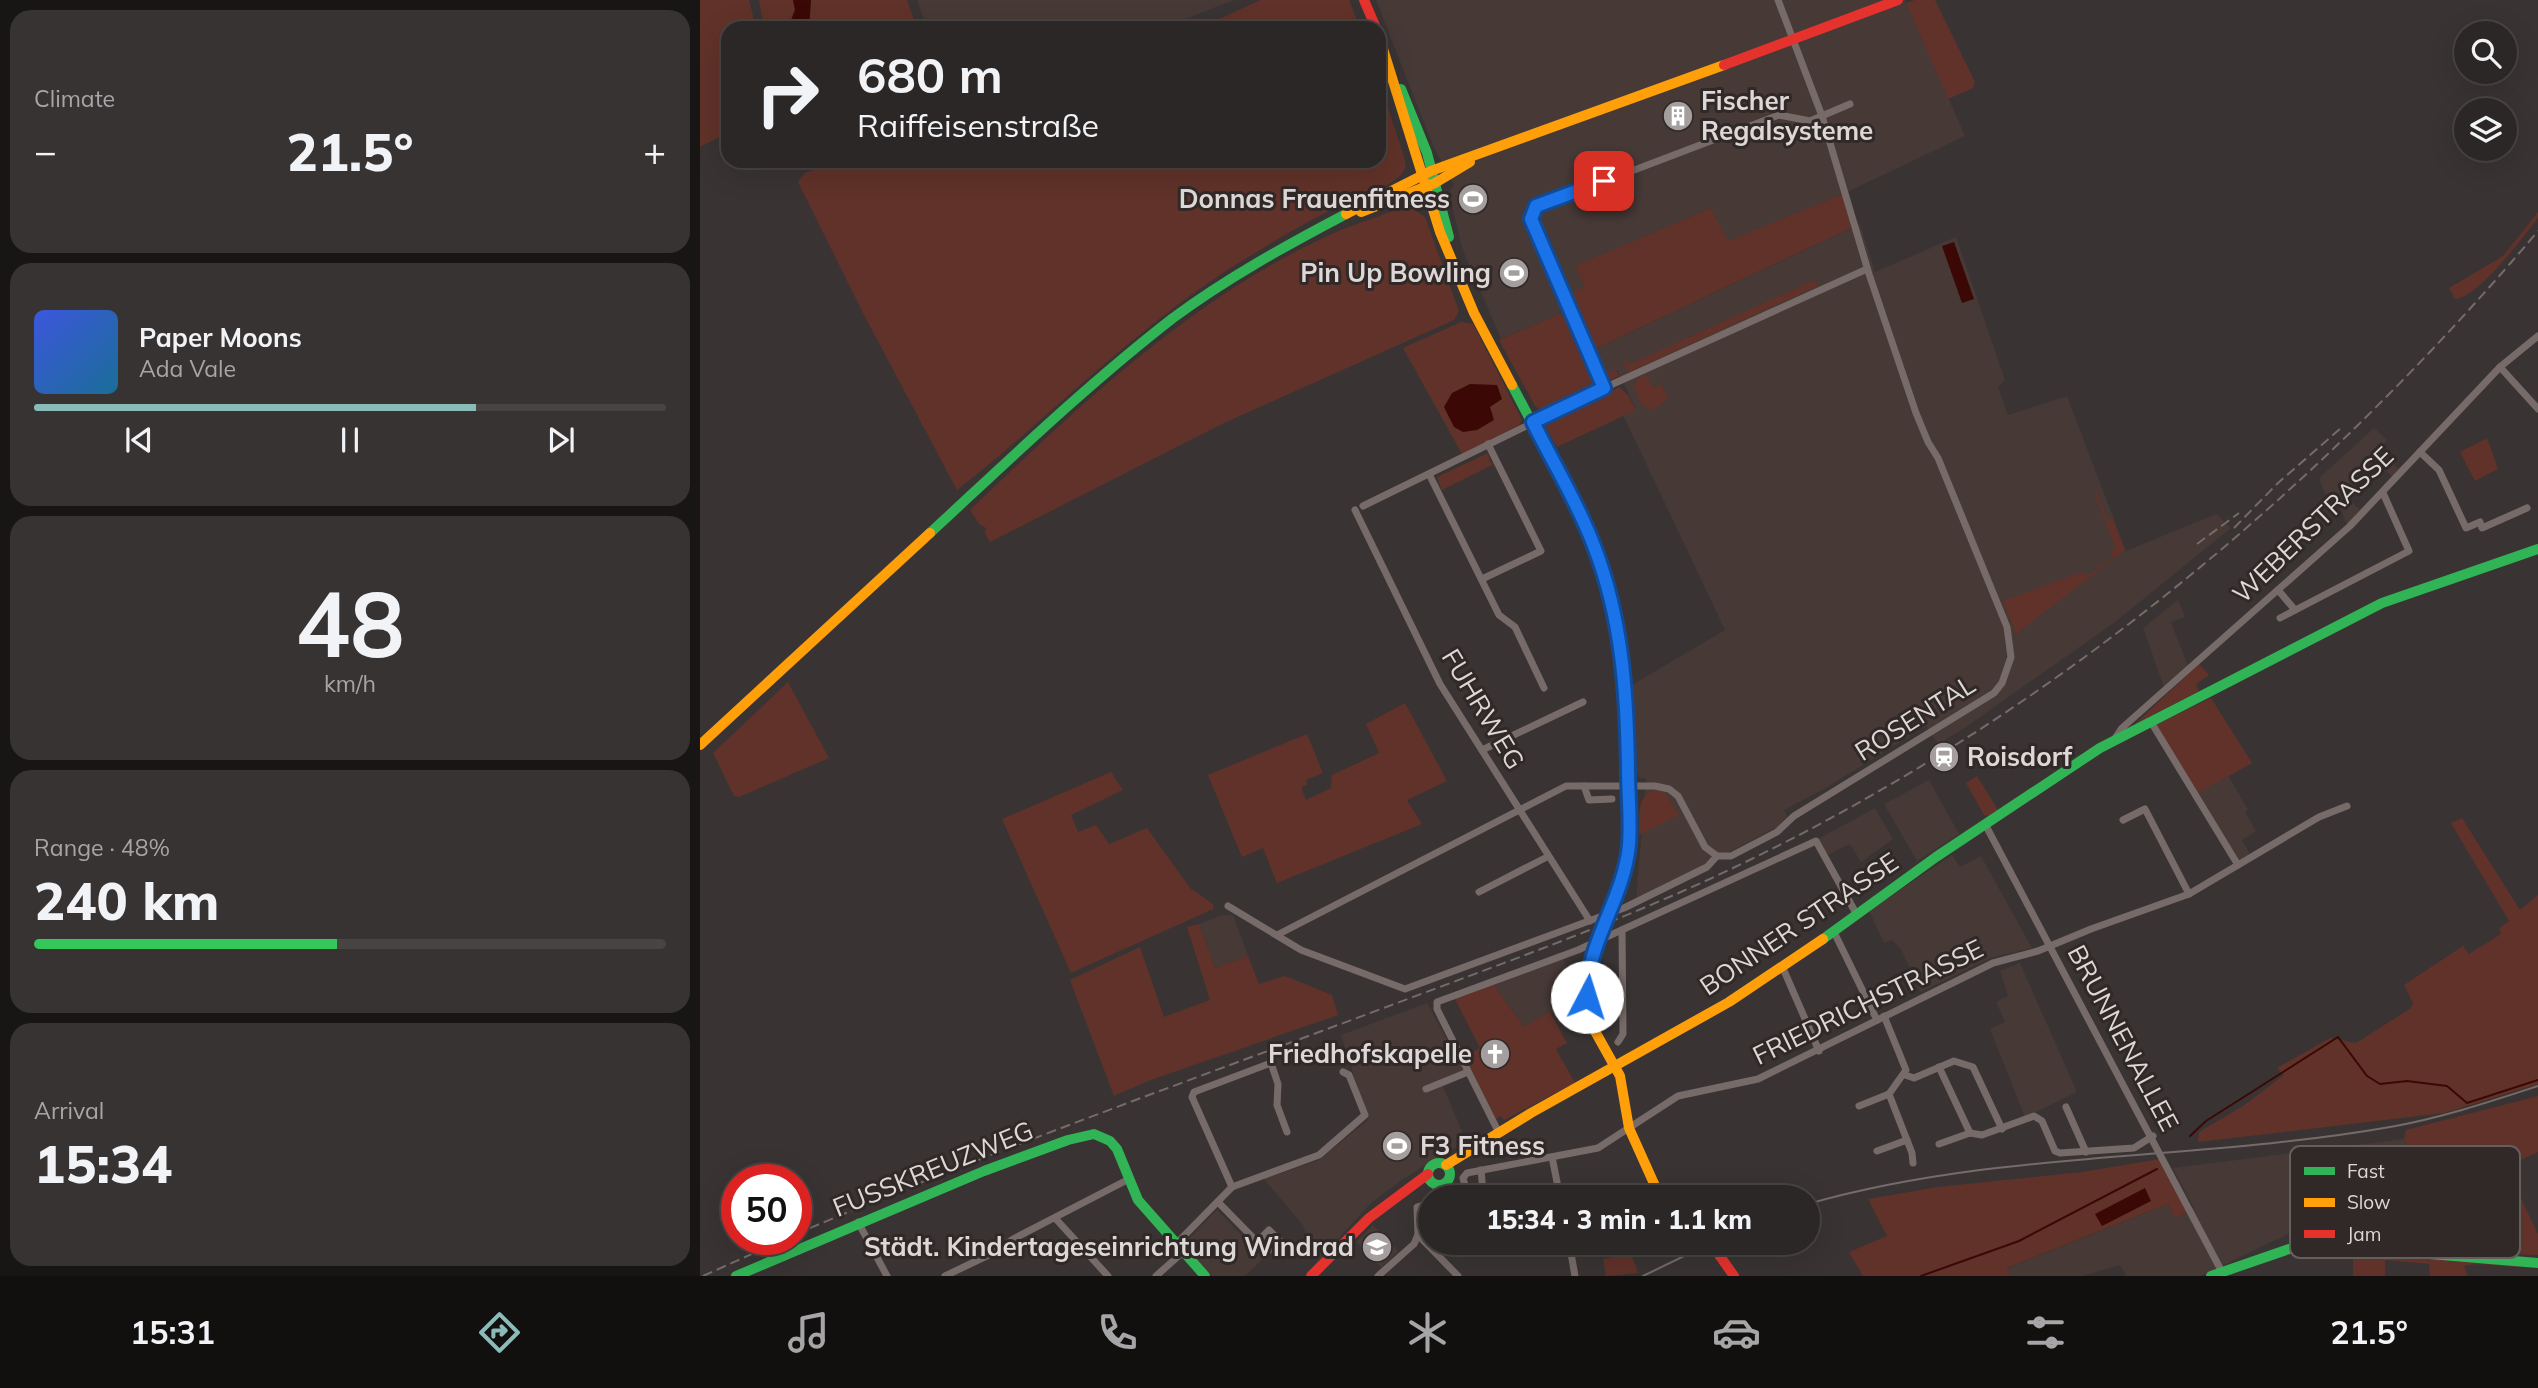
<!DOCTYPE html>
<html lang="en">
<head>
<meta charset="utf-8">
<style>
  body { margin:0; font-family:Mulish,sans-serif; background:#373332; color:#f1f3f6; height:100vh; display:flex; flex-direction:column; font-size:26px; white-space:nowrap }
  * { box-sizing:border-box; margin:0 }
  p { font-size:23px; color:#a6a5a7 }
  .icon { flex:none; width:38px; height:38px; fill:none; stroke:currentColor; stroke-width:2; stroke-linecap:round; stroke-linejoin:round }
  .map { position:relative; flex:1; overflow:hidden }
  .drawer { display:flex; flex-direction:column; gap:10px; padding:10px; background:#181515; width:700px }
  .drawer>* { flex:none }
  .top-card { position:absolute; left:21px; top:21px; width:665px; height:147px; border-radius:21px; box-shadow:0 7px 28px #0002,0 0 0 2px #474443; background:#2b2726; color:#f1f3f6; overflow:hidden }
  .buttons { position:absolute; left:1754px; top:21px; display:grid; gap:14px }
  .buttons a { display:grid; place-items:center; width:63px; height:63px; border-radius:50%; background:#2b2726; box-shadow:0 7px 28px #0002,0 0 0 2px #474443; font-size:35px }
  .speed { position:absolute; left:21px; top:1164px; display:flex; gap:14px; font-size:35px; font-weight:700; text-align:center }
  .speed>* { display:grid; place-content:center; width:91px; height:91px; border-radius:50%; background:#2b2726; box-shadow:0 7px 28px #0002,0 0 0 2px #474443; line-height:1 }
  .speed .limit { border:10px solid #d22; background:#fff; color:#111 }
  .pin { position:absolute; display:grid; place-items:center; width:60px; height:60px; color:#fff; margin:-30px; border-radius:14px; box-shadow:0 4px 10px #0006 }
  .me { position:absolute; width:77px; margin:-38px; rotate:5deg; stroke-linejoin:round; filter:drop-shadow(0 0 5px #0008) }
  .turn { display:flex; align-items:center; gap:24px; height:147px; padding:0 21px; font-size:32px }
  .turn .icon { width:91px; height:91px; stroke-width:2.5 }
  .turn b { display:block; font-size:49px; line-height:60px }
  .big { font-size:52px; font-weight:800; line-height:1.1 }
  .drawer .tile { flex:1; display:flex; flex-direction:column; justify-content:center; gap:10px; min-width:0; padding:0 24px; border-radius:21px; background:#373332 }
  .drawer .dial { align-items:center; gap:0 }
  .dial b { font-size:91px; line-height:1 }
  .song { display:flex; align-items:center; gap:21px }
  .cover { width:84px; height:84px; border-radius:10px; background:linear-gradient(135deg,hsl(230 70% 55%),hsl(200 70% 35%)) }
  .played { height:7px; border-radius:4px; background:linear-gradient(90deg,#8bbbb9 70%,#474443 70%) }
  .keys { display:flex; justify-content:space-around; direction:ltr }
  .heat { display:flex; justify-content:space-between; align-items:center; font-size:38px; direction:ltr }
  .charge { height:10px; border-radius:5px; background:linear-gradient(90deg,#34c759 48%,#474443 0) }
  .trip { position:absolute; left:718px; top:1185px; width:402px; height:70px; border-radius:35px; background:#2b2726; box-shadow:0 7px 28px #0002,0 0 0 2px #474443; font-weight:800; line-height:70px; text-align:center }
  .tab-bar { display:flex; height:112px; justify-content:space-around; align-items:center; background:#11100f; color:#a6a5a7 }
  .tab-bar .icon { width:49px; height:49px }
  .tab-bar .selected { color:#8bbbb9 }
  .tab-bar b { font-size:32px; color:#f1f3f6 }
  main { display:flex; flex:1; min-height:0 }
  .map>svg:first-child { display:block }
  .built { fill:#463936 }
  .green { fill:#603229 }
  .water { fill:#3b0805 }
  .lines { fill:none; stroke-linecap:round; stroke-linejoin:round }
  .stream { stroke:#3b0805; stroke-width:2 }
  .street { stroke:#776b69; stroke-width:7 }
  .fast { stroke:#30b455; stroke-width:10 }
  .slow { stroke:#ff9f0a; stroke-width:10 }
  .jam { stroke:#e5322d; stroke-width:10 }
  .tram { stroke:#746b6a; stroke-width:2 }
  .rail { stroke:#746b6a; stroke-width:2; stroke-dasharray:10 5; stroke-linecap:butt }
  .route-casing { stroke:#114b97; stroke-width:18 }
  .route { stroke:#1a73e8; stroke-width:12 }
  .labels { text-anchor:middle; stroke-width:6; stroke-linejoin:round; paint-order:stroke }
  .poi-label { font-size:26px; font-weight:bold; fill:#ddd8d7; stroke:#302927; text-anchor:end }
  .street-label { font-size:26px; fill:#ddd8d7; stroke:#302927 }
  .key { fill:#302927; stroke:#645e5c; stroke-width:2 }
  .key-label { font-size:19px; fill:#ddd8d7 }
</style>
</head>
<body>
<main>
<section class="drawer">
<div class="tile"><p>Climate</p>
<div class="heat"><a>−</a><b class="big">21.5°</b><a>+</a></div>
</div>
<div class="tile">
<div class="song"><i class="cover"></i><div><b>Paper Moons</b><p>Ada Vale</p></div></div>
<div class="played"></div>
<div class="keys"><svg class="icon" aria-label="previous" viewBox="0 0 24 24"><path d="M18 5L8 12l10 7zM5 5v14"/></svg><svg class="icon" aria-label="pause" viewBox="0 0 24 24"><path d="M8 5v14M16 5v14"/></svg><svg class="icon" aria-label="next" viewBox="0 0 24 24"><path d="M6 5l10 7-10 7zM19 5v14"/></svg></div>
</div>
<div class="tile dial"><b>48</b><p>km/h</p></div>
<div class="tile"><p>Range · 48%</p><b class="big">240 km</b><div class="charge"></div></div>
<div class="tile"><p>Arrival</p><b class="big">15:34</b></div>
</section>
<div class="map">
<svg width="1838" height="1276" viewBox="0 0 1838 1276">
  <rect width="100%" height="100%" fill="#393433"/>
  <g class="built">
    <polygon points="217,0 534,0 462,28 227,28"/>
    <polygon points="676,0 1205,0 1265,136 1143,194 1028,242 1011,208 876,266 885,287 871,309 801,339 762,248 749,193 754,185 734,148"/>
    <polygon points="1160,224 1175,272 1256,237 1305,380 1298,387 1308,415 1367,396 1426,551 1516,514 1531,528 1415,622 1266,727 1238,744 1226,726 1124,789 1084,810 1087,816 1079,826 936,900 946,779 939,778 937,773 932,685 1025,630 923,415 936,409 917,370 910,372 904,370 895,349"/>
    <polygon points="1674,428 1687,440 1679,450 1699,469 1693,477 1676,463 1645,495 1660,510 1647,525 1637,498 1629,503 1619,478"/>
    <polygon points="1478,600 1485,617 1471,622 1488,666 1464,687 1443,628"/>
    <polygon points="1528,775 1548,810 1545,812 1556,831 1542,840 1550,854 1538,861 1498,793"/>
    <polygon points="1229,780 1259,834 1217,861 1184,804"/>
    <polygon points="1175,808 1193,839 1161,862 1150,844 1127,855 1118,839"/>
    <polygon points="1252,855 1260,867 1281,856 1332,948 1290,958 1221,992 1201,949 1192,940 1184,943 1169,911"/>
    <polygon points="523,915 533,915 548,956 515,968 499,924"/>
    <polygon points="860,954 874,979 881,975 883,1020 874,1008 865,1012 862,1008 824,1027 794,985 858,960"/>
    <polygon points="1320,963 1377,1092 1325,1117 1290,1029 1305,1022 1296,1002 1308,996 1300,971"/>
    <polygon points="727,1003 767,1076 743,1086 766,1141 703,1179 670,1204 618,1261 602,1224 564,1179 619,1160 668,1120 641,1035"/>
    <polygon points="1704,1139 1722,1169 1501,1276 1426,1276 1420,1265 1383,1276 1310,1276 1306,1269 1468,1204 1475,1218 1494,1208 1473,1168"/>
    <polygon points="517,1210 564,1258 545,1276 512,1276 482,1246"/>
    <polygon points="673,1225 698,1251 681,1267 656,1242"/>
  </g>
  <g class="green">
    <polygon points="0,0 49,0 56,28 28,28 28,154 25,155 23,135 0,147"/>
    <polygon points="59,0 93,0 95,9 88,28 64,28"/>
    <polygon points="111,0 207,0 217,28 109,28"/>
    <polygon points="561,0 649,0 660,28 499,28"/>
    <polygon points="1215,0 1235,0 1275,82 1273,88 1248,99 1206,3"/>
    <path d="M679,80L704,157L706,166L702,174C680,194 644,203 617,217C589,232 561,249 534,266C432,330 350,417 257,490L164,315L98,182L105,173L139,161H679Z"/>
    <polygon points="1143,194 1151,228 895,349 904,369 908,369 910,372 916,370 919,376 908,381 904,378 865,295 885,287 875,266 1011,208 1028,241"/>
    <path d="M708,205L725,217L759,311L754,320L524,423L290,542L285,533L286,528L279,524L270,510L274,506C378,407 488,302 619,240C647,226 679,217 708,205Z"/>
    <path d="M1838,212V218C1823,237 1778,298 1755,299L1749,288L1803,256Z"/>
    <polygon points="1114,280 1118,286 929,372 926,370 923,363 925,359 930,364"/>
    <polygon points="864,312 895,384 842,411 835,406 799,340"/>
    <polygon points="761,322 773,324 822,420 819,425 762,454 703,348"/>
    <polygon points="946,374 953,388 961,384 968,399 953,410 941,404 934,386 937,379"/>
    <polygon points="919,387 928,395 936,410 857,447 845,426 847,423"/>
    <polygon points="1787,438 1798,469 1775,481 1760,452"/>
    <polygon points="788,453 790,462 794,464 742,490 737,477"/>
    <polygon points="1397,493 1408,521 1413,520 1425,550 1316,634 1303,601 1382,572 1384,576 1399,569 1398,566 1413,559 1411,550 1416,549 1395,495"/>
    <polygon points="1499,664 1509,675 1496,684 1499,691 1434,725"/>
    <polygon points="88,682 129,758 39,797 34,796 13,753"/>
    <polygon points="1511,698 1552,763 1498,793 1455,725"/>
    <polygon points="705,703 747,781 707,800 722,824 577,883 563,848 542,857 508,775 607,734 623,773 606,780 607,785 601,787 606,800 631,788 632,775 679,753 666,724"/>
    <polygon points="411,772 423,790 371,815 378,832 396,825 409,844 447,828 490,888 513,904 513,909 371,973 302,819"/>
    <polygon points="1277,776 1298,810 1289,816 1284,815 1266,783"/>
    <path d="M955,790L964,792L979,815L939,835C940,819 935,795 955,790Z"/>
    <polygon points="1762,818 1820,910 1838,895 1838,1084 1744,1113 1498,1142 1499,1132 1543,1106 1584,1075 1577,1068 1630,1038 1656,1043 1711,1008 1713,1003 1704,985 1763,946 1769,954 1801,934 1799,928 1809,921 1751,823"/>
    <polygon points="499,924 515,968 548,956 559,984 585,976 632,995 638,1015 448,1081 414,1096 370,980 440,947 464,1017 510,1000 487,927"/>
    <polygon points="794,985 824,1027 850,1012 867,1043 856,1049 875,1083 804,1120 801,1116 796,1119 765,1057 780,1048 755,999"/>
    <polygon points="1838,1096 1838,1152 1806,1167 1838,1234 1838,1255 1787,1253 1775,1209 1757,1211 1744,1195 1737,1198 1704,1139 1706,1130"/>
    <polygon points="1460,1159 1487,1212 1475,1218 1468,1204 1307,1268 1310,1276 1163,1276 1149,1252 1187,1236 1168,1199 1238,1187 1382,1172"/>
    <path d="M1653,1251L1825,1266C1805,1269 1783,1261 1764,1266L1768,1276H1730L1729,1264L1685,1260V1276H1653Z"/>
    <polygon points="919,1256 932,1256 938,1273 906,1276 903,1259"/>
  </g>
  <g class="water">
    <polygon points="93,0 111,0 109,28 88,28 95,10"/>
    <polygon points="1254,242 1274,299 1262,303 1242,246"/>
    <polygon points="770,384 797,385 802,399 790,407 794,420 777,430 763,432 754,427 744,407 752,393"/>
    <polygon points="1445,1188 1451,1201 1402,1226 1395,1214"/>
  </g>
  <g class="lines">
    <g class="stream">
      <polyline points="1490,1136 1506,1121 1638,1037 1667,1076 1680,1084 1707,1081 1747,1086 1767,1103 1838,1080"/>
      <polyline points="1221,1276 1319,1241 1457,1169"/>
    </g>
    <g class="street">
      <polyline points="1800,367 1838,409"/>
      <polyline points="904,388 832,223 831,215 837,207 1079,115 1110,121 1150,104"/>
      <polyline points="1720,452 1739,470 1766,528 1780,522 1782,528 1827,508"/>
      <polyline points="729,474 799,615 815,627 844,688"/>
      <polyline points="663,506 904,388 1167,269"/>
      <polyline points="655,510 740,684 890,921"/>
      <polyline points="782,579 841,551 788,444"/>
      <polyline points="1578,590 1595,610"/>
      <polyline points="1580,618 1709,551 1683,493"/>
      <polyline points="1451,722 1538,865"/>
      <polyline points="1416,737 1422,728 1650,526 1800,367 1838,336"/>
      <polyline points="782,750 883,702"/>
      <polyline points="884,786 889,800 912,799"/>
      <polyline points="1423,820 1445,809 1489,894"/>
      <polyline points="1285,824 1522,1272"/>
      <polyline points="779,892 847,857"/>
      <polyline points="528,906 601,950 705,989 924,908 1007,867 1017,856"/>
      <polyline points="1134,932 1177,1020"/>
      <polyline points="577,935 866,786 955,786 969,789 978,796 1005,847 1017,856 1031,856 1077,832 1094,816 1294,693 1302,683 1311,657 1307,627 1238,458 1228,442 1216,413 1169,274 1122,116 1078,0"/>
      <polyline points="1082,966 1119,1051"/>
      <polyline points="1184,1016 1206,1070 1189,1094 1212,1153 1213,1163"/>
      <polyline points="918,1042 923,1034 922,930"/>
      <polyline points="1239,1067 1270,1133"/>
      <polyline points="1205,1075 1214,1078 1254,1061 1273,1067 1302,1129"/>
      <polyline points="726,1089 768,1072"/>
      <polyline points="1159,1106 1189,1094"/>
      <polyline points="1366,1107 1386,1152"/>
      <polyline points="799,1133 737,1009 737,1002 878,950 1116,841 1157,915"/>
      <polyline points="1239,1144 1270,1133 1282,1135 1334,1116 1342,1121 1355,1151 1360,1153 1434,1148 1453,1136"/>
      <polyline points="1177,1151 1207,1140"/>
      <polyline points="852,1157 860,1197"/>
      <polyline points="532,1187 492,1097 494,1092 571,1063 578,1084 577,1105 587,1132"/>
      <polyline points="768,1196 763,1178 767,1173 898,1148 978,1096 1058,1079 1293,963 1338,951 1391,929 1489,894 1619,817 1647,806"/>
      <polyline points="761,1197 783,1192 781,1170"/>
      <polyline points="1701,1201 1702,1250"/>
      <polyline points="518,1202 567,1252 579,1240 569,1230 558,1241"/>
      <polyline points="355,1218 408,1276"/>
      <polyline points="158,1222 187,1276"/>
      <polyline points="718,1235 758,1276"/>
      <polyline points="869,1242 875,1276"/>
      <polyline points="476,1244 532,1187 619,1155 665,1115 649,1075 643,1072"/>
      <polyline points="245,1276 297,1251 313,1239 429,1179"/>
      <polyline points="456,1276 483,1252"/>
      <polyline points="678,1276 714,1244 718,1235 717,1207 730,1203"/>
    </g>
    <g class="fast">
      <polyline points="701,89 727,153 749,237"/>
      <polyline points="812,385 888,530 910,595 925,694 927,851"/>
      <path d="M230,533C309,460 388,384 473,318C527,278 587,245 646,214"/>
      <polyline points="1123,939 1236,857 1400,748 1682,603 1838,549"/>
      <circle cx="739" cy="1174" r="11"/>
      <polyline points="36,1276 284,1171 368,1140 394,1134 410,1141 417,1149 438,1200 505,1276"/>
      <polyline points="1511,1276 1589,1249 1633,1246 1838,1263"/>
    </g>
    <g class="slow">
      <polyline points="679,36 740,232 774,313 812,385"/>
      <polyline points="661,212 735,183 770,162"/>
      <polyline points="646,214 731,171 1024,65"/>
      <polyline points="0,745 230,533"/>
      <polyline points="927,851 918,890 889,965 887,997 896,1033 920,1076 929,1128 960,1197"/>
      <polyline points="746,1165 831,1113 1029,1002 1123,939"/>
    </g>
    <g class="jam">
      <polyline points="664,0 676,28"/>
      <polyline points="1024,65 1198,0"/>
      <polyline points="1010,1242 1034,1276"/>
      <polyline points="611,1276 669,1218 728,1174"/>
    </g>
    <g class="tram">
      <path d="M1108,1204C1297,1150 1497,1161 1690,1127C1741,1118 1789,1102 1838,1086"/>
      <polyline points="943,1276 1013,1242"/>
    </g>
    <g class="rail">
      <polyline points="1534,528 1578,483 1641,428"/>
      <polyline points="1497,544 1539,513"/>
      <path d="M96,1234C291,1151 491,1080 689,1006C798,965 908,926 1014,877C1334,728 1611,500 1838,231"/>
      <polyline points="3,1276 85,1239"/>
    </g>
  </g>
  <g class="lines">
    <g class="route-casing">
      <path id="route" d="M887,997C886,943 924,899 929,845C931,820 928,795 928,770C927,693 922,618 894,546C878,503 853,463 833,422L904,388L831,219L836,206L904,181"/>
    </g>
    <use href="#route" class="route"/>
  </g>
  <defs>
    <g id="building-disc" transform="scale(1.575)"><circle r="9.5" fill="#a49f9e" stroke="#302927"/><path d="M-4-6H4V6H1V3H-1V6H-4ZM-2.5-4.3h1.7v1.8h-1.7ZM.8-4.3h1.7v1.8H.8ZM-2.5-1h1.7V.8h-1.7ZM.8-1h1.7V.8H.8Z" fill="#fff"/></g>
    <g id="stadium-disc" transform="scale(1.575)"><circle r="9.5" fill="#a49f9e" stroke="#302927"/><path d="M0-5a6.5 5 0 1 0 0 10a6.5 5 0 1 0 0-10ZM-3.5-1.8h7v3.6h-7Z" fill="#fff"/></g>
    <g id="station-disc" transform="scale(1.575)"><circle r="9.5" fill="#a49f9e" stroke="#302927"/><path d="M-3-6H3Q5-6 5-4V2Q5 4 3 4L4.5 6H3L1.5 4h-3L-3 6H-4.5L-3 4Q-5 4-5 2V-4Q-5-6-3-6ZM-3.5-4v3h7v-3ZM-3.5 1v1.5H-2V1ZM2 1v1.5H3.5V1Z" fill="#fff"/></g>
    <g id="church-disc" transform="scale(1.575)"><circle r="9.5" fill="#a49f9e" stroke="#302927"/><path d="M-1.2-6h2.4v3.5h3.3v2.4h-3.3V6h-2.4V-.1h-3.3v-2.4h3.3Z" fill="#fff"/></g>
    <g id="school-disc" transform="scale(1.575)"><circle r="9.5" fill="#a49f9e" stroke="#302927"/><path d="M0-5L7-2L0 1L-7-2ZM-4 1L0 2.5L4 1V4Q0 6-4 4Z" fill="#fff"/></g>
  </defs>
  <g fill-rule="evenodd">
    <use href="#building-disc" x="978" y="116"/>
    <use href="#stadium-disc" x="773" y="199"/>
    <use href="#stadium-disc" x="814" y="273"/>
    <use href="#station-disc" x="1244" y="757"/>
    <use href="#church-disc" x="795" y="1054"/>
    <use href="#stadium-disc" x="697" y="1146"/>
    <use href="#school-disc" x="677" y="1247"/>
  </g>
  <g class="labels">
    <g class="poi-label">
      <text x="1001" y="110" text-anchor="start">Fischer<tspan x="1001" dy="30">Regalsysteme</tspan></text>
      <text x="750" y="208">Donnas Frauenfitness</text>
      <text x="791" y="282">Pin Up Bowling</text>
      <text x="1267" y="766" text-anchor="start">Roisdorf</text>
      <text x="772" y="1063">Friedhofskapelle</text>
      <text x="720" y="1155" text-anchor="start">F3 Fitness</text>
      <text x="654" y="1256">Städt. Kindertageseinrichtung Windrad</text>
    </g>
    <g class="street-label">
      <text transform="translate(1613 525) rotate(-44)" y="9">WEBERSTRASSE</text>
      <text transform="translate(783 709) rotate(59)" y="9">FUHRWEG</text>
      <text transform="translate(1215 718) rotate(-32)" y="9">ROSENTAL</text>
      <text transform="translate(1099 924) rotate(-34)" y="9">BONNER STRASSE</text>
      <text transform="translate(1168 1002) rotate(-26)" y="9">FRIEDRICHSTRASSE</text>
      <text transform="translate(1423 1038) rotate(62)" y="9">BRUNNENALLEE</text>
      <text transform="translate(233 1169) rotate(-22)" y="9">FUSSKREUZWEG</text>
    </g>
  </g>
  <rect x="1590" y="1146" width="230" height="112" rx="10" class="key"/>
  <rect x="1604" y="1167" width="31" height="8" fill="#30b455"/>
  <rect x="1604" y="1198" width="31" height="9" fill="#ff9f0a"/>
  <rect x="1604" y="1230" width="31" height="8" fill="#e5322d"/>
  <g class="key-label">
    <text x="1647" y="1178">Fast</text>
    <text x="1647" y="1209">Slow</text>
    <text x="1647" y="1241">Jam</text>
  </g>
</svg>
<div class="buttons">
<a><svg class="icon" aria-label="search" viewBox="0 0 24 24"><circle cx="10" cy="10" r="6"/><path d="M15 15l6 6"/></svg></a>
<a><svg class="icon" aria-label="layers" viewBox="0 0 24 24"><path d="M12 4l9 5-9 5-9-5zM3 14l9 5 9-5"/></svg></a>
</div>
<div class="speed"><div class="limit">50</div></div>
<div class="pin" style="left:904px;top:181px;background:#d93025"><svg class="icon" aria-label="arrive" viewBox="0 0 24 24"><path d="M6 21V4h12l-3 4 3 4H6"/></svg></div>
<svg class="me" style="left:887px;top:997px" viewBox="-20 -20 40 40"><circle r="19" fill="#fff"/><path d="M0-13L10 11 0 6-10 11z" fill="#1a73e8"/></svg>
<div class="trip">15:34 · 3 min · 1.1 km</div>
<div class="top-card">
<div class="turn"><svg class="icon" aria-label="right" viewBox="0 0 24 24"><path d="M7 20v-9h11M14 6l5 5-5 5"/></svg><div><b>680 m</b>Raiffeisenstraße</div></div>
</div>
</div>
</main>
<nav class="tab-bar">
<b>15:31</b>
<svg class="icon selected" aria-label="directions" viewBox="0 0 24 24"><path d="M12 3l9 9-9 9-9-9zM9 14v-3h6M13 9l2 2-2 2"/></svg>
<svg class="icon" aria-label="music" viewBox="0 0 24 24"><path d="M9 18V5l10-2v13"/><circle cx="6" cy="18" r="3"/><circle cx="16" cy="16" r="3"/></svg>
<svg class="icon" aria-label="phone" viewBox="0 0 24 24"><path d="M5 4h4l2 5-3 2q2 4 5 5l2-3 5 2v4C11 20 4 13 5 4z"/></svg>
<svg class="icon" aria-label="climate" viewBox="0 0 24 24"><path d="M12 3v18M4 7l16 10M4 17L20 7"/></svg>
<svg class="icon" aria-label="car" viewBox="0 0 24 24"><path d="M5 17H2v-5l4-1 3-4h7l3 4 3 1v5h-3M9 17h6M6 11h13"/><circle cx="7" cy="17" r="2"/><circle cx="17" cy="17" r="2"/></svg>
<svg class="icon" aria-label="filters" viewBox="0 0 24 24"><path d="M4 7h16M4 17h16"/><circle cx="9" cy="7" r="2"/><circle cx="15" cy="17" r="2"/></svg>
<b>21.5°</b>
</nav>
</body>
</html>
